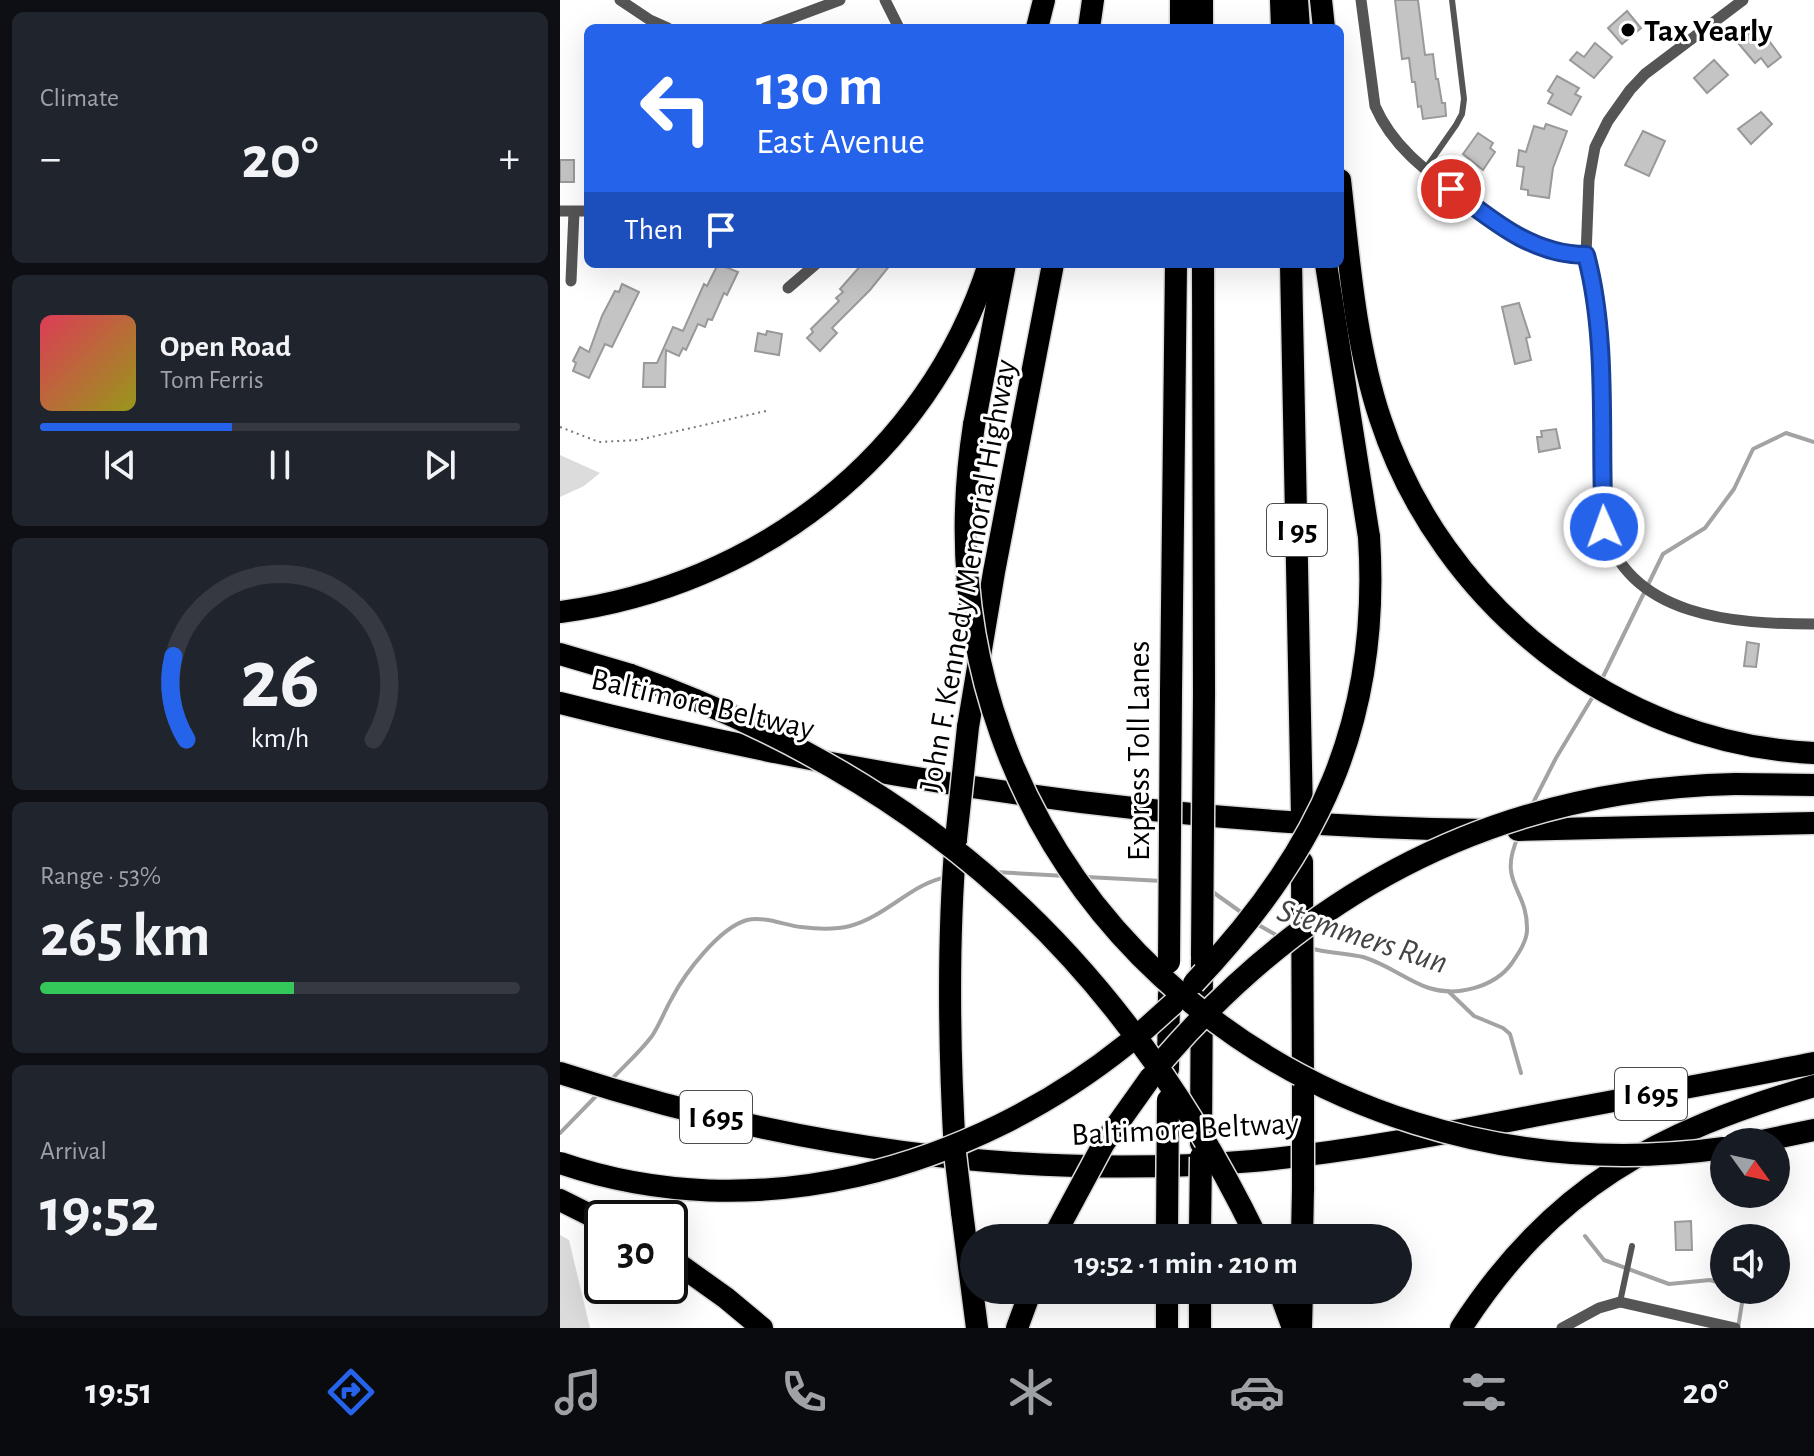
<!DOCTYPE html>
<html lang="en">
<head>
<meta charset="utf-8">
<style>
  body { margin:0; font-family:"Alegreya Sans",sans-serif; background:#20242c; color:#f1f3f6; height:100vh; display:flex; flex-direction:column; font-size:30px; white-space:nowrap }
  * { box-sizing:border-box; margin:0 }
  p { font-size:26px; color:#9ea1a6 }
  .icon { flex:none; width:44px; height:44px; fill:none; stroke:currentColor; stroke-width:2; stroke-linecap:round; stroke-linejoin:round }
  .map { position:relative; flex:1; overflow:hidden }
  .sheet { display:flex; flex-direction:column; gap:12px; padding:12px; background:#0d0f14; width:560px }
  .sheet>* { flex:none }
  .top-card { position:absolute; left:24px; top:24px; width:760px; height:244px; border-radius:12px; box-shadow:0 8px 32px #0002; background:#2563eb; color:#fff; overflow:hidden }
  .needle { width:52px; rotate:123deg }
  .tools { position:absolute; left:1150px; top:1128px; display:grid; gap:16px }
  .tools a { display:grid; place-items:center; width:80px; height:80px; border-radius:50%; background:#171b24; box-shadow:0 8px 32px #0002; font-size:40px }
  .speed { position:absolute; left:24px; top:1200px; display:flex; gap:16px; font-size:40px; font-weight:700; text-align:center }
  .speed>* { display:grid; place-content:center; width:104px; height:104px; border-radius:50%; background:#171b24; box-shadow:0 8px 32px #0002; line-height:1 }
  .speed .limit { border:4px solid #111; border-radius:12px; background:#fff; color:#111 }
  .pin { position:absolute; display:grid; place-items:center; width:68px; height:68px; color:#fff; margin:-34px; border:4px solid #fff; border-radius:50%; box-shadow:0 2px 8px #0007 }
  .me { position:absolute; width:88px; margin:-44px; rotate:358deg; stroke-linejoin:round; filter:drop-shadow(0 0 6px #0008) }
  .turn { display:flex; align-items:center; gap:28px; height:168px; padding:0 40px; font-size:36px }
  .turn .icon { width:104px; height:104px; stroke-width:2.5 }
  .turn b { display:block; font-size:56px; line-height:68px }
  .then { display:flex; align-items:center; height:76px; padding:0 40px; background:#0003; gap:16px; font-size:30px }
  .big { font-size:60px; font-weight:700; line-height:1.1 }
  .sheet .widget { flex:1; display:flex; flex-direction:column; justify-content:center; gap:12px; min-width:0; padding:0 28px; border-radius:12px; background:#20242c }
  .sheet .dial { align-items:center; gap:0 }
  .dial svg { height:208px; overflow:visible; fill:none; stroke:#363941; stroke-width:7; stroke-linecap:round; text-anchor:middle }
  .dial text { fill:#f1f3f6; stroke:none }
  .song { display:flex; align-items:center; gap:24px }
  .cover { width:96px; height:96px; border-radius:12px; background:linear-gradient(135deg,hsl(350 70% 55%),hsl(60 70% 35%)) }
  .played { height:8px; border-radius:4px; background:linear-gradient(90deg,#2563eb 40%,#363941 40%) }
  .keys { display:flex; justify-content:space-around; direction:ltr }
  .heat { display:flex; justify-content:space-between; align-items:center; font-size:44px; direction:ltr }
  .charge { height:12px; border-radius:6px; background:linear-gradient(90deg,#34c759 53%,#363941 0) }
  .trip { position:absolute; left:400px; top:1224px; width:452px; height:80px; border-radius:40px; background:#171b24; box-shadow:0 8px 32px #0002; font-weight:700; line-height:80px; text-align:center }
  .tab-bar { display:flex; height:128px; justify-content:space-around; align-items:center; background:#090b0e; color:#9ea1a6 }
  .tab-bar .icon { width:56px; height:56px }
  .tab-bar .current { color:#2563eb }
  .tab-bar b { font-size:36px; color:#f1f3f6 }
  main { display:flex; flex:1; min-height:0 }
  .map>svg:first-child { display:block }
  .green { fill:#dcdcdc }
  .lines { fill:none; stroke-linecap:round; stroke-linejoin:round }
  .stream { stroke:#a3a3a3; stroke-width:4 }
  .building { fill:#c4c4c4; stroke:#999; stroke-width:2 }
  .highway-casing { stroke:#dbdbdb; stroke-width:25 }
  .path { stroke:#777; stroke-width:2; stroke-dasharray:2 4; stroke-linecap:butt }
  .lane { stroke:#555; stroke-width:6 }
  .street { stroke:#555; stroke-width:11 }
  .highway { stroke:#000; stroke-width:22 }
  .highway-bridge-casing { stroke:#dbdbdb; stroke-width:25; stroke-linecap:butt }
  .highway-bridge { stroke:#000; stroke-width:22 }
  .route-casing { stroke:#184099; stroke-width:20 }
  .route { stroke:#2563eb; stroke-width:14 }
  .poi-dot { fill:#000; stroke:#fff; stroke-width:3 }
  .labels { text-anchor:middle; stroke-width:6; stroke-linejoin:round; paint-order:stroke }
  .shield { fill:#fff; stroke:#4c4c4c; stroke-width:2 }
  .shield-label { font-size:30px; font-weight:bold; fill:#000 }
  .poi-label { font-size:32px; font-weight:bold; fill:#000; stroke:#fff; text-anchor:start }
  .street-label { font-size:32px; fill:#000; stroke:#fff }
  .water-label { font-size:34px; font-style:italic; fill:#444; stroke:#fff }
</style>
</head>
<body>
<main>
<section class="sheet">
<div class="widget"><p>Climate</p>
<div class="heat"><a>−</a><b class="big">20°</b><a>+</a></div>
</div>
<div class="widget">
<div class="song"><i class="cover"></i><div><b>Open Road</b><p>Tom Ferris</p></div></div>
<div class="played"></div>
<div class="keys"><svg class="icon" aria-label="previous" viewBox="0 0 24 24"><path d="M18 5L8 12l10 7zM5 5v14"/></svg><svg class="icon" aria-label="pause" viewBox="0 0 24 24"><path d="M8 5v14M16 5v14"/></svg><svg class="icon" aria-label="next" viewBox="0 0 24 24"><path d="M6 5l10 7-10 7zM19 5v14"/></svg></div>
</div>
<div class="widget dial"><svg viewBox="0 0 100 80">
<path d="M14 69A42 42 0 1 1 86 69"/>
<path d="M14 69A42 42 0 0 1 9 37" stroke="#2563eb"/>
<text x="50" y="56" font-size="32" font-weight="700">26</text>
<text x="50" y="72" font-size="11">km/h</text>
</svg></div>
<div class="widget"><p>Range · 53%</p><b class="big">265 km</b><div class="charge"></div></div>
<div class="widget"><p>Arrival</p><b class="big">19:52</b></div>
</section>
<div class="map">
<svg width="1254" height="1328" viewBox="0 0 1254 1328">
  <rect width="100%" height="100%" fill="#fff"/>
  <g class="green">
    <polygon points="0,455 40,473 24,486 0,497"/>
    <polygon points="0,1235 9,1240 30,1328 0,1328"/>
  </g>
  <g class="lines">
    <g class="stream">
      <polyline points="1041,681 1103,554 1145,528 1174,489 1193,449 1226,433 1254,442"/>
      <polyline points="971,807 996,758 1035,693"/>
      <polyline points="435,872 506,876"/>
      <polyline points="527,877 602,881"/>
      <polyline points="650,890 685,915"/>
      <polyline points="695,923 718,936"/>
      <path d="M749,948C767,953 786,953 803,957C827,964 848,981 869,988C897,997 935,987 952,963C958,954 967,941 967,930C968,888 937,884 958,837"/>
      <polyline points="888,991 914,1016 943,1028 950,1034 961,1073"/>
      <path d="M51,1080C64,1066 80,1052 92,1036C100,1024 105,1010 112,998C125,973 159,928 187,920C204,916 224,925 241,927C257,929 274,930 290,926C327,916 352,883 387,877"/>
      <polyline points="0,1133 39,1093"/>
      <polyline points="1025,1236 1044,1260 1090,1277 1109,1284 1150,1280 1164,1284"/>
      <polyline points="1175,1290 1183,1297 1178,1328"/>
    </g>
  </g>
  <g class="building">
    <polygon points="835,0 858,0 865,55 873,54 876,79 878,79 882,103 885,103 886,116 863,119 861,106 858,107 855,82 852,82 849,58 842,59"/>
    <polygon points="1067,11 1081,28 1062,44 1048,28"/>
    <polygon points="1199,27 1221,57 1208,67 1201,58 1195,63 1179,44 1185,39 1183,37"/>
    <polygon points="1035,43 1052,57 1034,78 1010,60 1017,52 1024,57"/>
    <polygon points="1154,60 1168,75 1147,93 1134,78"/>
    <polygon points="997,76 1019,88 1015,94 1021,97 1011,115 988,103 993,94 988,91"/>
    <polygon points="1201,112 1212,124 1191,144 1178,129"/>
    <polygon points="986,124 1007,131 993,168 989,198 968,195 968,190 961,189 964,167 957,166 959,150 966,152 974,126 984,129"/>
    <polygon points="1083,131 1105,141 1089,176 1065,165"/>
    <polygon points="918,133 933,143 930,148 935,152 923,170 903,154"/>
    <rect x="0" y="160" width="14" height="22"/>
    <polygon points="158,264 178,272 167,295 164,293 152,320 148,319 145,327 138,324 126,350 123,348 119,356 106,350 105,387 83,387 84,363 97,363 113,327 123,331 144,284 147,286"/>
    <polygon points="302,264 331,264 310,290 272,328 277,333 260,351 247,338 253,332 251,329 279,301 276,298 283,292 280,289"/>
    <polygon points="62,284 79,292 52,347 45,344 29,378 13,371 16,363 13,361 20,347 29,352 42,316 55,291 59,292"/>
    <polygon points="959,303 970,337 966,338 971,360 955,364 942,307"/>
    <polygon points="207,331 222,334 219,355 195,351 198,333 206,335"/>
    <polygon points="996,429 1000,448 979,452 977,437 982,437 981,431"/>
    <polygon points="1187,642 1199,644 1196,667 1184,666"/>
    <polygon points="1131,1221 1132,1250 1116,1250 1115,1222"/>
  </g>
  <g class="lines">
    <g class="highway-casing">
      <g id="highway">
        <polyline points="721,0 722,28"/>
        <polyline points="737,0 739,28"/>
        <polyline points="761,0 764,28"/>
        <polyline points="477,28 484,0"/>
        <polyline points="529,28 533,0"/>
        <polyline points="621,28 621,0"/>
        <polyline points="642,28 642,0"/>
        <path d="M780,180C789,259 795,342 820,418C881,605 1057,744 1254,753"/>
        <polyline points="643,264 644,693"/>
        <polyline points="731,264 742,816"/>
        <polyline points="766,264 809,537"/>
        <polyline points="414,425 445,264"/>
        <path d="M0,612C197,586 367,457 429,264"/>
        <polyline points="0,654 71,675"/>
        <polyline points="611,692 616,264"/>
        <path d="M0,703C303,780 613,826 926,830"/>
        <polyline points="408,727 434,572 493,264"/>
        <polyline points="1175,784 1254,785"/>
        <polyline points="958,830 1254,823"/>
        <polyline points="742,862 743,1091"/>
        <polyline points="608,1069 609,995"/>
        <path d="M0,1073C223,1146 459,1181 693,1161C791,1152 887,1133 984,1114C1074,1097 1164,1081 1254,1063"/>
        <polyline points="1197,1142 1254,1130"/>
        <polyline points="641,1143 642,961"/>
        <path d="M395,1153C389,1048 387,944 396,839"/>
        <polyline points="0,1200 42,1221"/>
        <polyline points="402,1212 417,1328"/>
        <polyline points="742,1238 743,1189"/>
        <polyline points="110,1258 166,1298 202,1328"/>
        <polyline points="719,1290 733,1328"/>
        <polyline points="457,1328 471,1290"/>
        <polyline points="607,1328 607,1290"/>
        <polyline points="640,1328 640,1290"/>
        <polyline points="741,1328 742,1290"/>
        <path d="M901,1328C992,1187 1097,1132 1254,1086"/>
      </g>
    </g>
    <polyline class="path" points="0,427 39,442 78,440 206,411"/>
    <g class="lane">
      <polyline points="866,168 896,125 902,114 904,99 892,0"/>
      <polyline points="1060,1302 1072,1246"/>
    </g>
    <g class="street">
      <polyline points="60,0 90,20 108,28"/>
      <polyline points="325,0 339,28"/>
      <path d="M801,0L815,106C834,150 872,175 909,203C931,218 953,236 977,247C993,254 1009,255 1026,255"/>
      <path d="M1183,0L1085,74L1070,90L1048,121L1035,147L1029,180L1026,255L1031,273L1040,361L1044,527C1069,618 1176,624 1254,624"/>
      <polyline points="205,28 280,0"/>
      <polyline points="0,211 28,211"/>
      <polyline points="11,281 14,212"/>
      <polyline points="228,288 256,264"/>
      <polyline points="1002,1328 1039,1308 1060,1302 1175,1328"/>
    </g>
    <use href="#highway" class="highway"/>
    <g class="highway-bridge-casing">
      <g id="highway-bridge">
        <path d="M414,425C344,871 733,1208 1164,1148"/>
        <path d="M71,675C365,780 561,957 697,1238"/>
        <polyline points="396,839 408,727"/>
        <polyline points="642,956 644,693"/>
        <polyline points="609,962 611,692"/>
        <path d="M634,983C759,852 821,721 809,537"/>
        <polyline points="584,1030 613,1004"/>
        <path d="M604,1059C755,884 943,789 1175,784"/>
        <polyline points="395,1153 402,1212"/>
        <path d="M0,1163C195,1230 410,1170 567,1044"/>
        <polyline points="743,1189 743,1092"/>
        <polyline points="607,1230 608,1100"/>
        <polyline points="640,1230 641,1157"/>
        <polyline points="493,1238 544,1143 591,1077"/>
      </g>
    </g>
    <use href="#highway-bridge" class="highway-bridge"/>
  </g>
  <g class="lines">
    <g class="route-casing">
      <path id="route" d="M891,189C932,220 972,255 1026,255C1049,341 1039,439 1044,527"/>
    </g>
    <use href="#route" class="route"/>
  </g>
  <circle class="poi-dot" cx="1068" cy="30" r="8"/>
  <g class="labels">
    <g class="shield">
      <rect x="707" y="504" width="60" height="52" rx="6"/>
      <rect x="1055" y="1068" width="72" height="52" rx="6"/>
      <rect x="120" y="1091" width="72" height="52" rx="6"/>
    </g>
    <g class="shield-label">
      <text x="737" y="540">I 95</text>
      <text x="1091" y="1104">I 695</text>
      <text x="156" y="1127">I 695</text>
    </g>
    <g class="poi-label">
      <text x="1084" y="41">Tax Yearly</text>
    </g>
    <g class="street-label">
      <text transform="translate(407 575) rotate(-80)" y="11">John F. Kennedy Memorial Highway</text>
      <text transform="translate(143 703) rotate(13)" y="11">Baltimore Beltway</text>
      <text transform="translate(578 751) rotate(-90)" y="11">Express Toll Lanes</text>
      <text transform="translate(625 1128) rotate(-3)" y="11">Baltimore Beltway</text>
    </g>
    <g class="water-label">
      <text transform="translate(803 935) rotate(18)" y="12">Stemmers Run</text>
    </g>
  </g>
</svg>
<div class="tools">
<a><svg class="needle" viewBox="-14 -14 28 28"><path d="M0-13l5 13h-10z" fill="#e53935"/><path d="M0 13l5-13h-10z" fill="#9ea1a6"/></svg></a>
<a><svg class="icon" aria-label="sound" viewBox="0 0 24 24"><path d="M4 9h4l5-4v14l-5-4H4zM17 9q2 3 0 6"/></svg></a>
</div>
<div class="speed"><div class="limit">30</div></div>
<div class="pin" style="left:891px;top:189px;background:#d93025"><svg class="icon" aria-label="arrive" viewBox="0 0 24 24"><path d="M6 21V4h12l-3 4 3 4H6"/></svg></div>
<svg class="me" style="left:1044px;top:527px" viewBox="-20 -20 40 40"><circle r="17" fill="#2563eb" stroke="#fff" stroke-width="3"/><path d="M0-11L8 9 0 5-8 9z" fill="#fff"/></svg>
<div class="trip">19:52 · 1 min · 210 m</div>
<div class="top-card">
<div class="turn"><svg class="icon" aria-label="left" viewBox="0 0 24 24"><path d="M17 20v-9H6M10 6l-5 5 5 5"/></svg><div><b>130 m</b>East Avenue</div></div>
<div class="then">Then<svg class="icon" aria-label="arrive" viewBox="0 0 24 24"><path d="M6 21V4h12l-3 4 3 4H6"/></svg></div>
</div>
</div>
</main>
<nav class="tab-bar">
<b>19:51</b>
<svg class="icon current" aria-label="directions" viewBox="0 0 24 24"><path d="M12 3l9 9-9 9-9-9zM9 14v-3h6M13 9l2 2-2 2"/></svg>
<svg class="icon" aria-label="music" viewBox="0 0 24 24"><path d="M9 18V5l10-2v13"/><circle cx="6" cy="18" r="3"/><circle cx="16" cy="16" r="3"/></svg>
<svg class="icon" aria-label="phone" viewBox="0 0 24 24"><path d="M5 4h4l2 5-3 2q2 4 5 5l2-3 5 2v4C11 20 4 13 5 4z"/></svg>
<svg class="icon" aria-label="climate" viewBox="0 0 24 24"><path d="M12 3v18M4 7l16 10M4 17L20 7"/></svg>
<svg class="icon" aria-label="car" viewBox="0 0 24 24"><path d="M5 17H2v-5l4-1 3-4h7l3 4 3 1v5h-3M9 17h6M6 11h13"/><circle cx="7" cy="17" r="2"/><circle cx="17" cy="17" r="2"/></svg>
<svg class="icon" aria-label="filters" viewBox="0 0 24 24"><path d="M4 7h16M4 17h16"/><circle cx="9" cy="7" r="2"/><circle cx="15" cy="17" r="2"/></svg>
<b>20°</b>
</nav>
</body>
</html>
